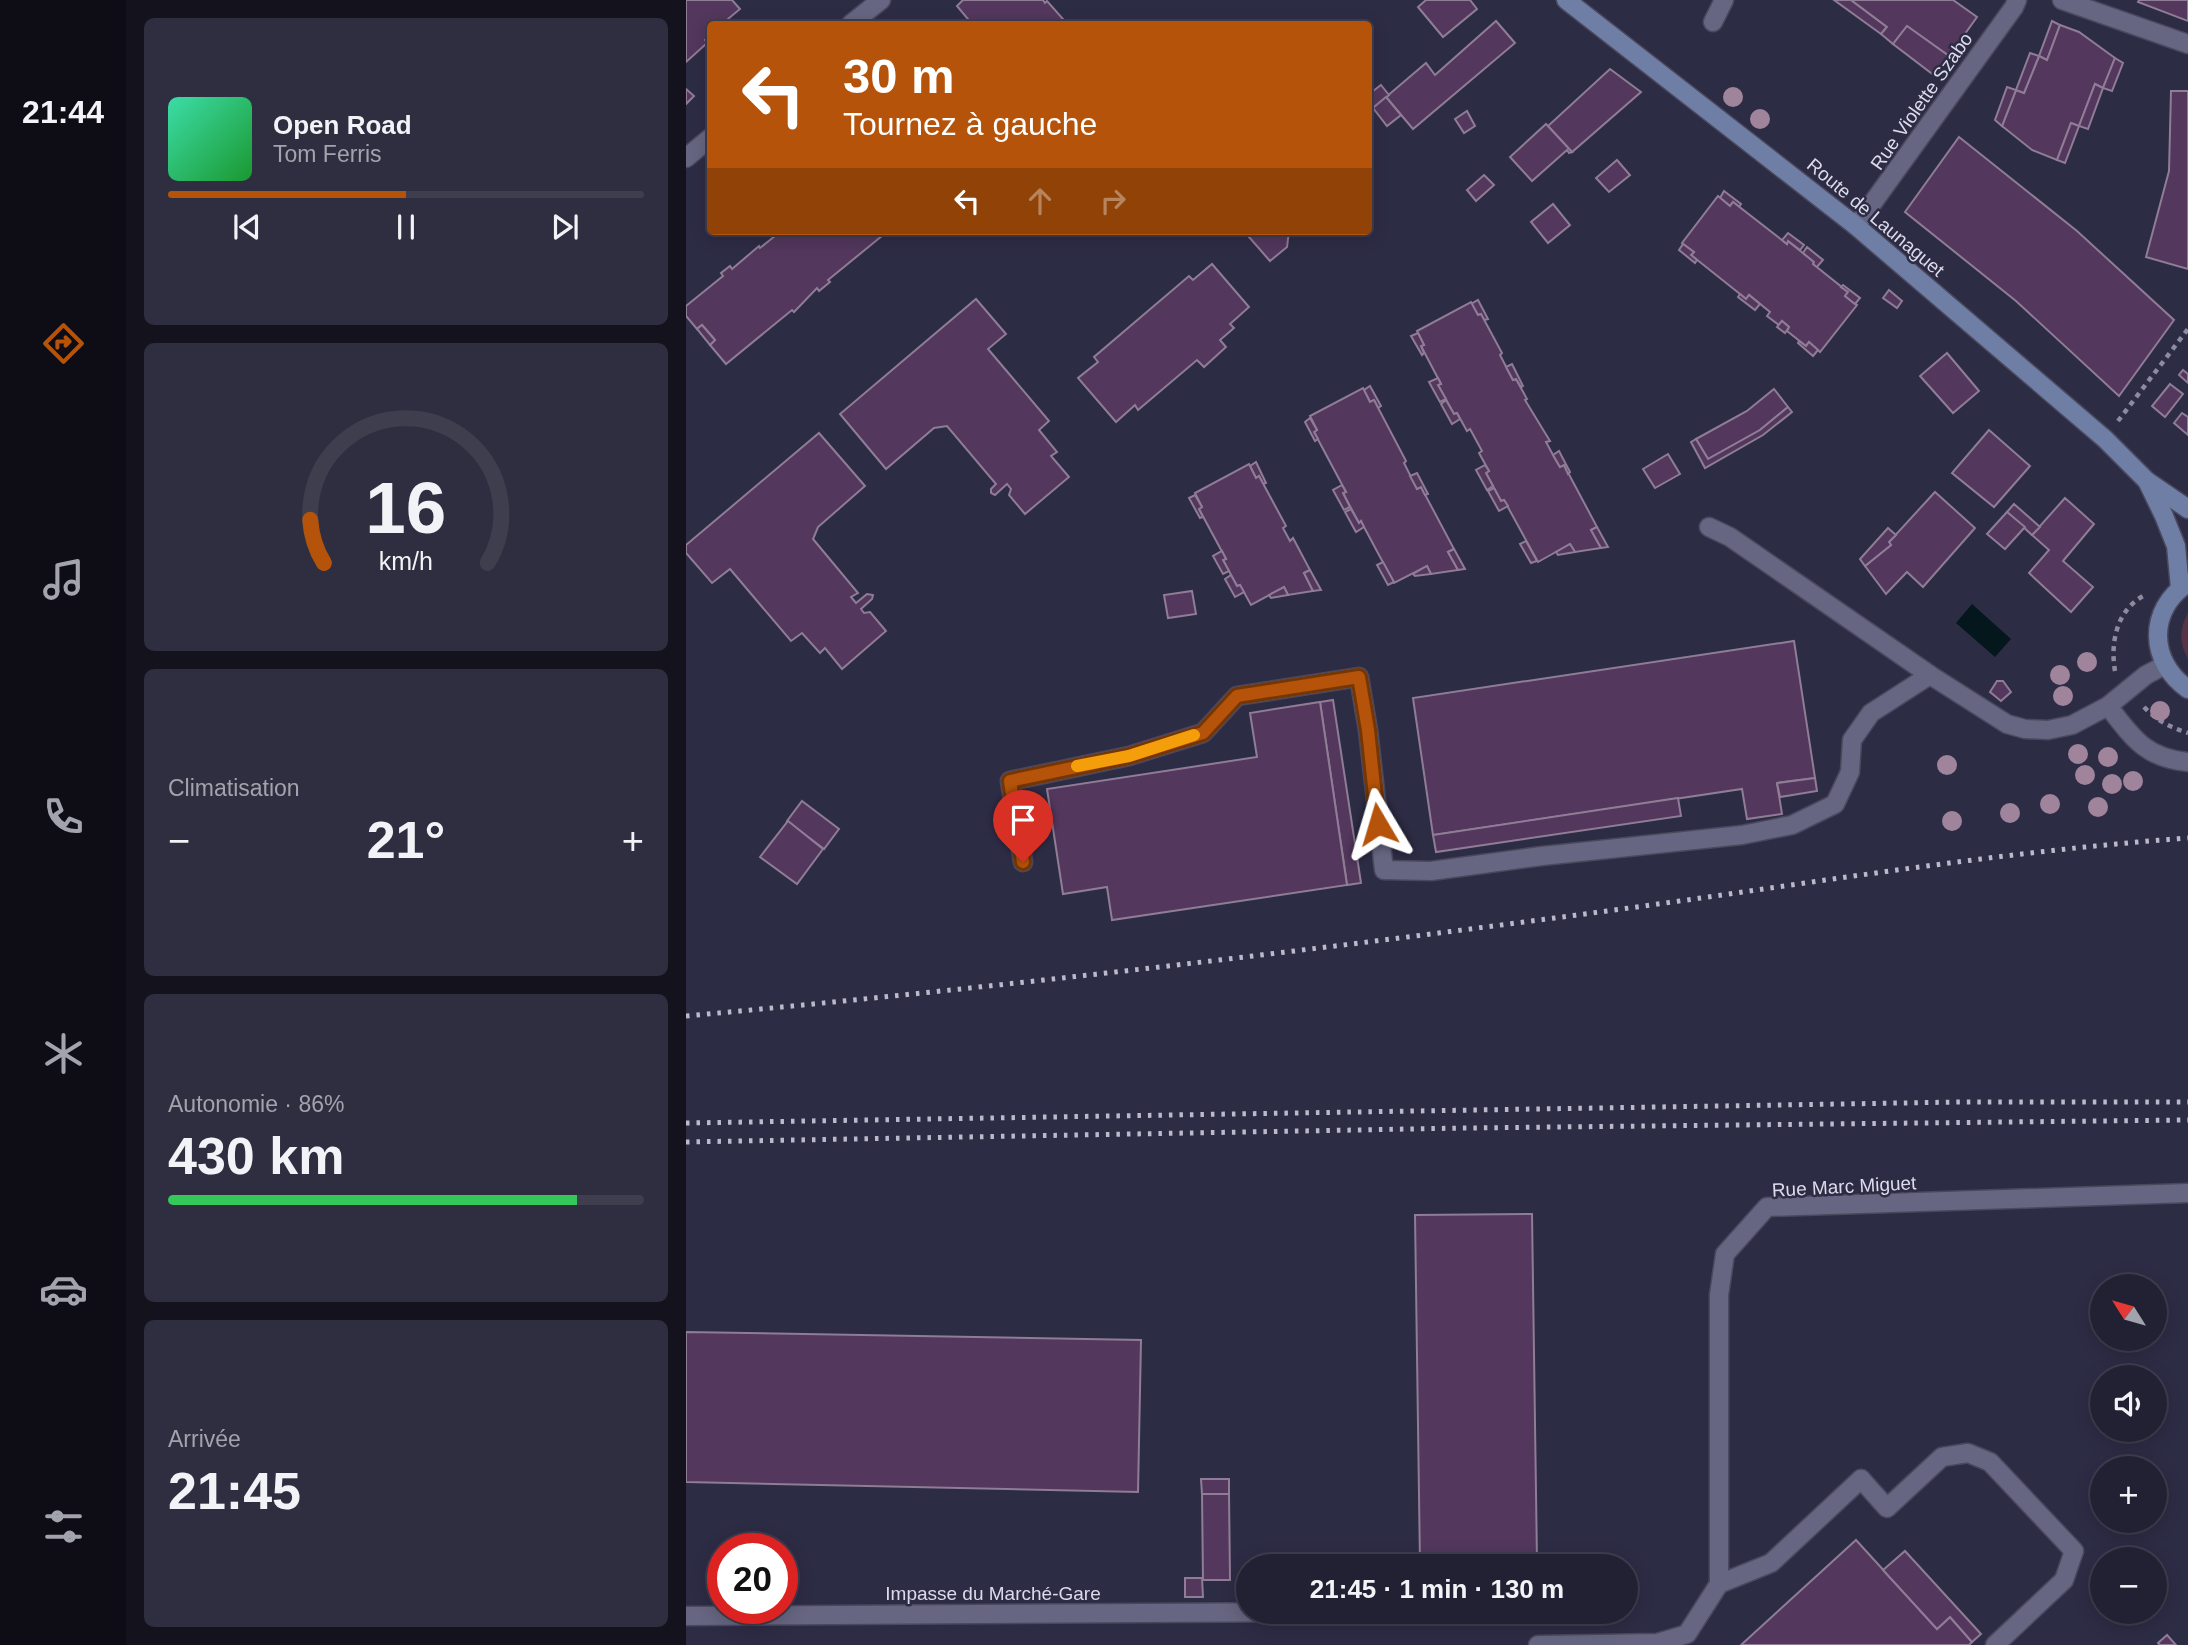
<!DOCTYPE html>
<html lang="fr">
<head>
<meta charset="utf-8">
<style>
  body { margin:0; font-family:Arial,sans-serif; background:#2e2e40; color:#f1f3f6; height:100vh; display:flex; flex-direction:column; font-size:26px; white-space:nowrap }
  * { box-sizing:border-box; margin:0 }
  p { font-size:23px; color:#a2a3ac }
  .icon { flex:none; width:38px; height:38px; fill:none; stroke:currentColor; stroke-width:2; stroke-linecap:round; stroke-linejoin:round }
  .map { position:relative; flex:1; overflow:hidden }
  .side { display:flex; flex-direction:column; gap:18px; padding:18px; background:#13121d; width:560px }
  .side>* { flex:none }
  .guide { position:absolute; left:21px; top:21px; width:665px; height:214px; border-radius:7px; box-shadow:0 4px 18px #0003,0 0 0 2px #3f3e4f; background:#b45309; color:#fff; overflow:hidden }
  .needle { width:46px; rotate:307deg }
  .fabs { position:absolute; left:1404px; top:1274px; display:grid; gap:14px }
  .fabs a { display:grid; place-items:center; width:77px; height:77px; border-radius:50%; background:#222134; box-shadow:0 4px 18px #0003,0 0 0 2px #3f3e4f; font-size:35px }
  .speed { position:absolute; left:21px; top:1533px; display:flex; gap:14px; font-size:35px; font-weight:700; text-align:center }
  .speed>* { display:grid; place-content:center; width:91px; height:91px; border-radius:50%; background:#222134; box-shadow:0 4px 18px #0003,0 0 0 2px #3f3e4f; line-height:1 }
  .speed .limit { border:10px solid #d22; background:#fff; color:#111 }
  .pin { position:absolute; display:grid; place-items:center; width:60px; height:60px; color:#fff; margin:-72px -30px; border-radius:50% 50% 50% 0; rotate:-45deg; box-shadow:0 0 7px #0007 }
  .pin .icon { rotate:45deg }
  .me { position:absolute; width:77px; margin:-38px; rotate:353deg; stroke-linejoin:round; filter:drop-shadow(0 0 5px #0008) }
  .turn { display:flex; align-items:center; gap:24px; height:147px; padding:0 21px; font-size:32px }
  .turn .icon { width:91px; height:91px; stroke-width:2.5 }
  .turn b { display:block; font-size:49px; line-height:60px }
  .lanes { display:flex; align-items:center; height:66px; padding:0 21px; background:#0003; justify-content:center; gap:35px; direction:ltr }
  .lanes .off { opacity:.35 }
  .big { font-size:52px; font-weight:600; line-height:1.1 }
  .side .tile { flex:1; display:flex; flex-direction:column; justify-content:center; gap:10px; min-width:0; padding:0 24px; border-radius:10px; background:#2e2e40 }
  .side .dial { align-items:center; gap:0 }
  .dial svg { height:182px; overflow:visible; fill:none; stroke:#3f3e4f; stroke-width:7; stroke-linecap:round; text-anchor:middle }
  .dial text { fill:#f1f3f6; stroke:none }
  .song { display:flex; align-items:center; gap:21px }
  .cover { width:84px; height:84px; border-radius:10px; background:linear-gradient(135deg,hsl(160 70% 55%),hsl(130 70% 35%)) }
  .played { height:7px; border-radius:4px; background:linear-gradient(90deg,#b45309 50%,#3f3e4f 50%) }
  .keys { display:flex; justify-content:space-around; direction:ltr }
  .heat { display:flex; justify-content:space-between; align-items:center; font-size:38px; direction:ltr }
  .charge { height:10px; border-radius:5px; background:linear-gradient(90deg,#34c759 86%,#3f3e4f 0) }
  .trip { position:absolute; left:550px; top:1554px; width:402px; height:70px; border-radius:35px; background:#222134; box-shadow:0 4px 18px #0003,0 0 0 2px #3f3e4f; font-weight:600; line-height:70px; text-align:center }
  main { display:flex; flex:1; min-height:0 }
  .dock { display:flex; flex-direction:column; width:126px; justify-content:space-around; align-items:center; background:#0e0d15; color:#a2a3ac }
  .dock .icon { width:49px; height:49px }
  .dock .on { color:#b45309 }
  .dock b { font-size:32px; color:#f1f3f6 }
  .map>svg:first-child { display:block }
  .green { fill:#553445 }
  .water { fill:#04171d }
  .building { fill:#53375d; stroke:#8f7c96; stroke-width:2 }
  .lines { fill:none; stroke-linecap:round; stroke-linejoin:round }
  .lane-casing { stroke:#49485d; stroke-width:21 }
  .street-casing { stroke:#49485d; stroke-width:21 }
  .secondary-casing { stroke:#49485d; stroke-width:21 }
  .path { stroke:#8c8b9f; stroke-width:4.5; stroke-dasharray:5 5; stroke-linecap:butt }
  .lane { stroke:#666682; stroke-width:18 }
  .street { stroke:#666682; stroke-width:18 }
  .secondary { stroke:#6e7ea4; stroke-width:18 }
  .rail { stroke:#babacb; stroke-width:5; stroke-dasharray:3.5 7; stroke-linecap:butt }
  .tree { fill:#9f849c }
  .route-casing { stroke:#753606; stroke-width:18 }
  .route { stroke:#b45309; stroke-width:12 }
  .slow { stroke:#f59e0b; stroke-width:12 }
  .labels { text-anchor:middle; stroke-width:5; stroke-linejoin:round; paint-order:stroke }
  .street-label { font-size:19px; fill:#dbdbeb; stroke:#2d2c45 }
</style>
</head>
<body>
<main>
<nav class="dock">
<b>21:44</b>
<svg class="icon on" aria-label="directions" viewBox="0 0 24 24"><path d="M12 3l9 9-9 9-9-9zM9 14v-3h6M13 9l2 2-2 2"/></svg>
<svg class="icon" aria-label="music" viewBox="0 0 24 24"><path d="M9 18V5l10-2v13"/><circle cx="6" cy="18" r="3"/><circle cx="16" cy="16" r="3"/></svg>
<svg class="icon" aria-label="phone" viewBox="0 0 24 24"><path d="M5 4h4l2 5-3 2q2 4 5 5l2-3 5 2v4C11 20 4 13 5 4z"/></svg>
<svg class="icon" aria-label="climate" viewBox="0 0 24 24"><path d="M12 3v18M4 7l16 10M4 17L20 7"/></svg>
<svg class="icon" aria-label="car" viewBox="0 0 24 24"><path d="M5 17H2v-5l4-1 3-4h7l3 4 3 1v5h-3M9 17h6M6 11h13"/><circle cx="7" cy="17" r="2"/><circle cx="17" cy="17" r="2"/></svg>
<svg class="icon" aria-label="filters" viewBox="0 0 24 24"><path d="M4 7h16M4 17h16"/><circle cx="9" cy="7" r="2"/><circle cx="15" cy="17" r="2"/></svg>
</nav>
<section class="side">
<div class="tile">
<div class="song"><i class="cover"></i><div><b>Open Road</b><p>Tom Ferris</p></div></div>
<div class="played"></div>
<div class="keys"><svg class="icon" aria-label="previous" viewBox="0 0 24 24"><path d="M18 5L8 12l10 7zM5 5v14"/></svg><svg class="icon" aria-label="pause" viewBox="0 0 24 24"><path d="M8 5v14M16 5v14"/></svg><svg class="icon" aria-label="next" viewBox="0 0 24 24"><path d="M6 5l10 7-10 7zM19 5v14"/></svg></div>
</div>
<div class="tile dial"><svg viewBox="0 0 100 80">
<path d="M14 69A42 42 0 1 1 86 69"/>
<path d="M14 69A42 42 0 0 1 8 50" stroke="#b45309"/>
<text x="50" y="56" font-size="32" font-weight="700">16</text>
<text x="50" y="72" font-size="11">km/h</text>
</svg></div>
<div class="tile"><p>Climatisation</p>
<div class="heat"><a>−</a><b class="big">21°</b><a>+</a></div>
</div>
<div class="tile"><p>Autonomie · 86%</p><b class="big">430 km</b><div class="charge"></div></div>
<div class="tile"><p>Arrivée</p><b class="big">21:45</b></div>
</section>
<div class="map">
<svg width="1502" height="1645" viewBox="0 0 1502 1645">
  <rect width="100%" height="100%" fill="#2d2c45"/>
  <path class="green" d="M1502,613V659C1493,643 1493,629 1502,613Z"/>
  <polygon class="water" points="1286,604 1325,639 1309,657 1270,623"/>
  <g class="building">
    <polygon points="0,0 46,0 54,9 36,24 24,24 24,35 19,40 21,43 0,62"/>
    <polygon points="277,0 357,0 359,3 361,1 377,19 374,21 377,24 286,24 271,6"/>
    <polygon points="740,0 784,0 791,9 757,37 732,7"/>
    <polygon points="1148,0 1165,0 1201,27 1195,34"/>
    <polygon points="1165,0 1267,0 1291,17 1263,56 1221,26 1207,44 1195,34 1201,27"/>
    <polygon points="1453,0 1502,0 1502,21 1452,2"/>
    <polygon points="810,21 829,43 727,129 700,97 740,63 749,75"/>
    <polygon points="1366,21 1374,25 1361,60 1353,56"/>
    <polygon points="1374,25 1393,32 1429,58 1417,88 1409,84 1393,126 1385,123 1371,160 1346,150 1316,126 1330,90 1338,93 1353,56 1361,60"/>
    <polygon points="1221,26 1263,56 1249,76 1207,44"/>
    <polygon points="1344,53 1353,56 1338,93 1330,90"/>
    <polygon points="1429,58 1437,63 1426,91 1417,88"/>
    <polygon points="924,69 955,92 886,152 862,126"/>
    <polygon points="1409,84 1417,88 1402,129 1393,126"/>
    <polygon points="695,85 703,95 687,108 682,102 682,95"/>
    <polygon points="1321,87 1330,90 1316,126 1309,120"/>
    <polygon points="0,89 8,96 0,104"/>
    <polygon points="1485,91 1502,91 1502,269 1460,257 1483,171"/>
    <polygon points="700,97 715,115 701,126 687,108"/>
    <polygon points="781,111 789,126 778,133 769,119"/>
    <polygon points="1385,123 1393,126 1379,163 1371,160"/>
    <polygon points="860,124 886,152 883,153 881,150 846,181 824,157"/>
    <polygon points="1273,137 1391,231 1488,320 1433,396 1330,301 1219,212"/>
    <polygon points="931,160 944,175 923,192 910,178"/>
    <polygon points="798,175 808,185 790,201 781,190"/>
    <polygon points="1038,191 1055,204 1053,207 1047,202 1044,206 1034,198"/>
    <polygon points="1032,196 1044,206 1047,202 1101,244 1102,241 1128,262 1127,264 1162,292 1159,296 1171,305 1134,352 1123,342 1120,346 1101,331 1103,327 1096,321 1093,325 1081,316 1084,312 1063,295 1060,299 1054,294 1005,255 1008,252 996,243"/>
    <polygon points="867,204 884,225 862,243 845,222"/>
    <polygon points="91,231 202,231 142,280 144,282 133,291 131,288 108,312 106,310 40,364 24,345 29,340 16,325 11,329 0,316 0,306 37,276 35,273 44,266 46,269 73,246 74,248 89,236 87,234"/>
    <polygon points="570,231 603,231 601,247 584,261 563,237"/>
    <polygon points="1102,233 1118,245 1114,250 1102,241 1101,244 1096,240"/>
    <polygon points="997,244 1008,252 1005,255 1011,260 1009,263 993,250"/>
    <polygon points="1121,247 1137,260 1131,267 1127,264 1128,262 1117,253"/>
    <polygon points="526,264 563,307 544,324 548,328 534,340 540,347 518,367 511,360 452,410 449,405 430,422 392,378 412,362 408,357 503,276 507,280"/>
    <polygon points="1157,285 1174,298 1169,304 1159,296 1162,292 1155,287"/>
    <polygon points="1203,290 1216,301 1211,308 1197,298"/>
    <polygon points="1054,294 1060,299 1063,295 1074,304 1069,310 1052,297"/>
    <polygon points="290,299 320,334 302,349 363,421 353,430 371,452 365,456 383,477 339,514 323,495 325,489 321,484 309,495 305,493 305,489 310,484 261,426 248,428 200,469 154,414"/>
    <polygon points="792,300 802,319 798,320 795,314 792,315 785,304"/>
    <polygon points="785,302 792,315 795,314 816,353 814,355 827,380 830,379 841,399 839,400 864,441 860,442 867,455 874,467 878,465 911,527 905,530 915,548 889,552 884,544 852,562 818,500 815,501 800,473 803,471 793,453 796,451 784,429 781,431 771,413 768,414 752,385 755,384 735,346 738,345 731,331"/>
    <polygon points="1096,321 1103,327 1099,333 1091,327"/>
    <polygon points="16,325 29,340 24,345 11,329"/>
    <polygon points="732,333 738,345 735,346 738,353 736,355 725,336"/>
    <polygon points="1113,341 1120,346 1123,342 1132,350 1127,356 1112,343"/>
    <polygon points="1261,353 1293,391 1267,413 1234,376"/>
    <polygon points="826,364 837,386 835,387 830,379 827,380 820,367"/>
    <polygon points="1497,370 1502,374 1502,383 1493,375"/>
    <polygon points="752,378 755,384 752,385 760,399 754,402 743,382"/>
    <polygon points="1484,384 1497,394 1479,417 1466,406"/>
    <polygon points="684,386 695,406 692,408 688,400 684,402 678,390"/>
    <polygon points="677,388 684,402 688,400 720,461 718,463 731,489 735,487 768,549 762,552 772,570 745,574 741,566 708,583 678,527 675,521 673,523 657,493 660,492 628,432 631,430 624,416"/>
    <polygon points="1088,389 1102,407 1074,430 1022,459 1010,439 1061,411"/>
    <polygon points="760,400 768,414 771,413 774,419 766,424 755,404"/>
    <polygon points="1102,407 1106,412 1077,435 1019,468 1005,442 1010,439 1022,459 1074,430"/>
    <polygon points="1496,413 1502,417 1502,435 1488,423"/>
    <polygon points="624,418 631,430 628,432 632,439 629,441 619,422"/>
    <polygon points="1303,430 1344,466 1308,507 1266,473"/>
    <polygon points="133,433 179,486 132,527 127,539 172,593 165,597 170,603 181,594 187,595 186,599 175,609 178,613 184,612 200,631 156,669 139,648 134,653 116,633 105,641 44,569 26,583 0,553 0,545"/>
    <polygon points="873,451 884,472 882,474 878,465 874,467 867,455"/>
    <polygon points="982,454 994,474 969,488 957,469"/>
    <polygon points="570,462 580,483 577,484 573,476 570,478 564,466"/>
    <polygon points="563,464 570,478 573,476 600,526 597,528 604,541 607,538 624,570 618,573 627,591 602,595 598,587 565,605 554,585 551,586 537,560 540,559 513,509 516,507 509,493"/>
    <polygon points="799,465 803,471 800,473 807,486 801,490 790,470"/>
    <polygon points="731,473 742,494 739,495 735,487 731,489 724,476"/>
    <polygon points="656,485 660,492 657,493 664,507 658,510 647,490"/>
    <polygon points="808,488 815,501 818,500 822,506 813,511 802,491"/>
    <polygon points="1249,492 1289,528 1237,587 1221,572 1200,594 1179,566 1205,545 1203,542"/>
    <polygon points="509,495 516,507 513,509 517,517 514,518 503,498"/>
    <polygon points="1379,498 1408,524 1377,561 1407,587 1385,612 1343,573 1363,550 1346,535"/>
    <polygon points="1328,504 1354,527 1346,535 1321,512"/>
    <polygon points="665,509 673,523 675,521 678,527 670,532 659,512"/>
    <polygon points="1321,512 1339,527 1319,549 1301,534"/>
    <polygon points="911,527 922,547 915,548 905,530"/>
    <polygon points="1202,528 1210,535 1203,542 1205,545 1179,566 1174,559"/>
    <polygon points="840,541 851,561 845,563 834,544"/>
    <polygon points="884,544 889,552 872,555 870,552"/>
    <polygon points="768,549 779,569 772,570 762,552"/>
    <polygon points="536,551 540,559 537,560 543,571 537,574 527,556"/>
    <polygon points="697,562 708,582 702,585 691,565"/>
    <polygon points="741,566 745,574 729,576 727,574"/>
    <polygon points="624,570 635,590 627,591 618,573"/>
    <polygon points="545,575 551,586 554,585 558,592 549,597 539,579"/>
    <polygon points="598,587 602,595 585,598 583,595"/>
    <polygon points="506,591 510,614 482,618 478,595"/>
    <polygon points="1108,641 1129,778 1091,783 1096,814 1061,819 1056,789 747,835 727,698"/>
    <polygon points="1311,681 1317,681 1325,692 1315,701 1304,692"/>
    <polygon points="647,700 675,883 661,885 634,702"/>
    <polygon points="634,702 661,885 426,920 421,887 377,894 361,789 571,757 564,713"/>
    <polygon points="1129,778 1131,791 1094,797 1091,783"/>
    <polygon points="992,798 995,816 750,852 747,835"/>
    <polygon points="116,801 153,829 138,849 101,821"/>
    <polygon points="102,821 137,849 111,884 74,857"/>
    <polygon points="846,1214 851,1562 734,1564 729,1215"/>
    <polygon points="0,1332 455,1340 452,1492 0,1482"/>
    <polygon points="515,1479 543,1479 543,1494 516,1494"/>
    <polygon points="516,1494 543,1494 544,1580 517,1580"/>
    <polygon points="1170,1540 1251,1629 1264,1617 1286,1642 1283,1645 1055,1645"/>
    <polygon points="1219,1551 1295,1634 1286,1642 1264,1617 1251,1629 1197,1570"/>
    <polygon points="499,1578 516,1578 517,1597 499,1597"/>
    <polygon points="1481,1635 1490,1645 1474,1645 1472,1643"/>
  </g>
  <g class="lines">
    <g class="lane-casing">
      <g id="lane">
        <polyline points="1027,22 1038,0"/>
        <polyline points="1023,527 1044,537 1244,675 1321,724 1339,729 1362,730 1386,725 1422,706 1460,675 1479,665"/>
        <path d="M1422,706C1447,738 1459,758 1502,762"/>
        <polyline points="337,862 324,781 443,756 517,733 551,696 673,677 682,730 698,870 745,871 856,856 1056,835 1106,825 1149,804 1164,772 1166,740 1185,713 1244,675"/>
        <polyline points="1175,1479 1201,1508 1256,1457 1282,1453 1304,1462 1388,1551 1378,1580 1309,1645"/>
      </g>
    </g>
    <g class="street-casing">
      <g id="street">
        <polyline points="1376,0 1502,44"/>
        <polyline points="165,24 195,0"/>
        <polyline points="0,158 24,138"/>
        <polyline points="1170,226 1328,7 1331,0"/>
        <polyline points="1033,1584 1033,1295 1039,1254 1081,1207 1502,1193"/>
        <polyline points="0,1616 615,1612"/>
        <polyline points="852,1645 971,1643 1001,1634 1033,1584 1085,1563 1175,1479"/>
      </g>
    </g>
    <g class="secondary-casing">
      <g id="secondary">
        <polyline points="880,0 1170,226 1419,439 1461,481 1502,509"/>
        <polyline points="1461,481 1478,516 1490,546 1494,588"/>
        <path d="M1502,583C1461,610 1463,662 1502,689"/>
      </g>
    </g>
    <g class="path">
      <polyline points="1432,421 1502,329"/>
      <path d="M1429,671C1424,642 1431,609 1459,595"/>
      <path d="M1458,707C1471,721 1484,727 1502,733"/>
    </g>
    <use href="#lane" class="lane"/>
    <use href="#street" class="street"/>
    <use href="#secondary" class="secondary"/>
    <g class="rail">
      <path d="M0,1016C308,988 615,952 921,911C1115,885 1307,852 1502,838"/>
      <polyline points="0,1123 1275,1102 1502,1102"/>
      <polyline points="0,1142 780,1128 1502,1120"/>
    </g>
  </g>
  <g class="tree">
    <circle cx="1047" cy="97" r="10"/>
    <circle cx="1074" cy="119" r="10"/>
    <circle cx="1401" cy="662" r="10"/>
    <circle cx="1374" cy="675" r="10"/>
    <circle cx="1377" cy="696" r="10"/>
    <circle cx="1474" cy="711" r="10"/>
    <circle cx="1392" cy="754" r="10"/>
    <circle cx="1422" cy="757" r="10"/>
    <circle cx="1261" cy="765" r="10"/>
    <circle cx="1399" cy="775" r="10"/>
    <circle cx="1447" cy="781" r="10"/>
    <circle cx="1426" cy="784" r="10"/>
    <circle cx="1364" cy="804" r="10"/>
    <circle cx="1412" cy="807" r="10"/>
    <circle cx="1324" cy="813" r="10"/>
    <circle cx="1266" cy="821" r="10"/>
  </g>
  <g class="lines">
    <g class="route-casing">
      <polyline id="route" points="337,862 324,781 443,756 517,733 551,696 673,677 682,730 692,824"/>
    </g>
    <use href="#route" class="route"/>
    <polyline class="slow" points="391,766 443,756 508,735"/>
  </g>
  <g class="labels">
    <g class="street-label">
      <text transform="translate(1235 101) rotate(-55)" y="7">Rue Violette Szabo</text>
      <text transform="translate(1190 217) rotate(40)" y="7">Route de Launaguet</text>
      <text transform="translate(1158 1186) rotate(-3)" y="7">Rue Marc Miguet</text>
      <text x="307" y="1600">Impasse du Marché-Gare</text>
    </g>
  </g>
</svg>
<div class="fabs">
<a><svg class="needle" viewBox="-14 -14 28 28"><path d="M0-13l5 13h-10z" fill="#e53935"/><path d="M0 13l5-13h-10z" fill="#a2a3ac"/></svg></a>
<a><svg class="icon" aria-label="sound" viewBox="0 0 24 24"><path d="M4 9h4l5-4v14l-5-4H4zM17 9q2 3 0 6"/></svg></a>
<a>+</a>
<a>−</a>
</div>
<div class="speed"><div class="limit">20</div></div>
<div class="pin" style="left:337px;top:862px;background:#d93025"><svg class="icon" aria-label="arrive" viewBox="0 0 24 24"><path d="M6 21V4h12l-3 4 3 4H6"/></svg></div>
<svg class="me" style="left:692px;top:824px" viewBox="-20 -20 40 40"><path d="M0-17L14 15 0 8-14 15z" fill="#b45309" stroke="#fff" stroke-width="4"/></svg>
<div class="trip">21:45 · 1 min · 130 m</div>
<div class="guide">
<div class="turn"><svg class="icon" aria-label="left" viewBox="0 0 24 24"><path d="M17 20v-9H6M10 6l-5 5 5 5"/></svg><div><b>30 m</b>Tournez à gauche</div></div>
<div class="lanes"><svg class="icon" aria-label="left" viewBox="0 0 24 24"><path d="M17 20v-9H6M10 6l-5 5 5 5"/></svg><svg class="icon off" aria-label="ahead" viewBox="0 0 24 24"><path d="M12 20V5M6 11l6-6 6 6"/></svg><svg class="icon off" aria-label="right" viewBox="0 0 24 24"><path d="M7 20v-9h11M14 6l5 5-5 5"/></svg></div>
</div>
</div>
</main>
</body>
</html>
